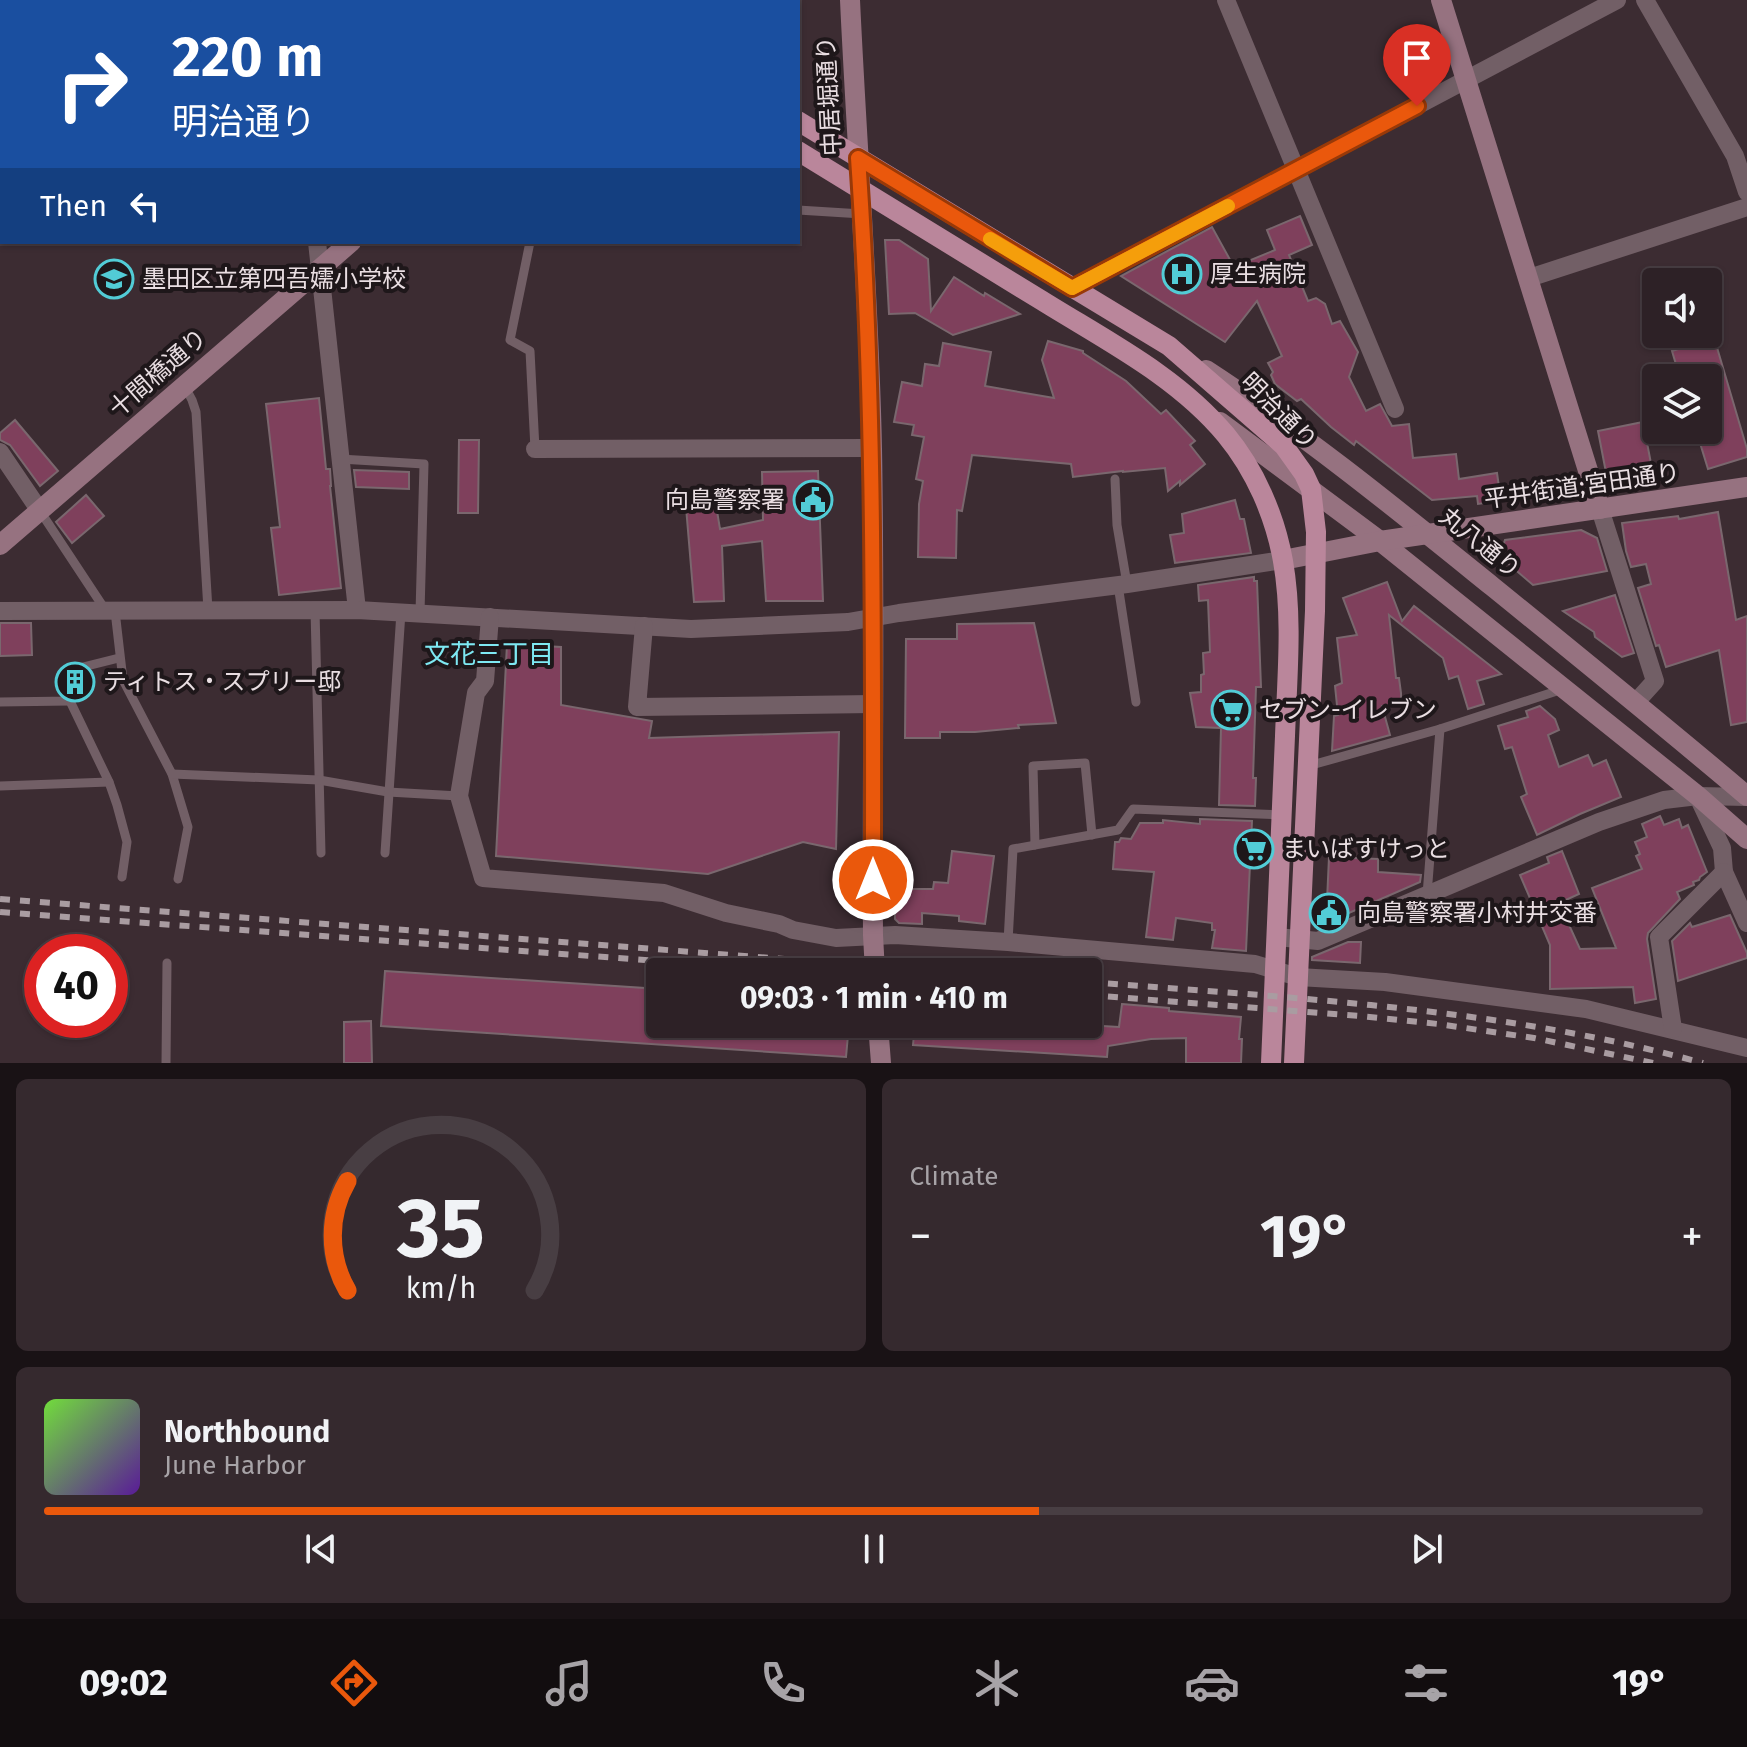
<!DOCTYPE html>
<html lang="en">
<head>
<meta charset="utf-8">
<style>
  body { margin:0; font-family:"Fira Sans","Noto Sans JP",sans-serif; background:#35292e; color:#f1f3f6; height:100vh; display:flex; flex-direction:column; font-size:30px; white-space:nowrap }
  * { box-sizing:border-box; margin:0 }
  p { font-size:26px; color:#a7a3a7 }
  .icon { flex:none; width:44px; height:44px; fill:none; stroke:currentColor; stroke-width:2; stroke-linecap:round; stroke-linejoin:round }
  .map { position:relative; height:1063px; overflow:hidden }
  .details { display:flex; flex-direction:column; gap:16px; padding:16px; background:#191215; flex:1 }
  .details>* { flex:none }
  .banner { position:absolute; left:0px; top:0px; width:800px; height:244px; box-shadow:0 2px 6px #0004,0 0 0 2px #483e43; background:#1a4fa0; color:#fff; overflow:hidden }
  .fabs { position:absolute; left:1642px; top:268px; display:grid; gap:16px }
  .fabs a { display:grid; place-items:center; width:80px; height:80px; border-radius:8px; background:#2d2126; box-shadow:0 2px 6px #0004,0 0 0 2px #483e43; font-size:40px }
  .speed { position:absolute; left:24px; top:934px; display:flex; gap:16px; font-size:40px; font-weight:700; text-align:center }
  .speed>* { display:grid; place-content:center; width:104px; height:104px; border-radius:50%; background:#2d2126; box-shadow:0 2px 6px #0004,0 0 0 2px #483e43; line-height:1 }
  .speed .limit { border:12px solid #d22; background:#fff; color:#111 }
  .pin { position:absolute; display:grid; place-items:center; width:68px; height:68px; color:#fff; margin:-82px -34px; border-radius:50% 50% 50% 0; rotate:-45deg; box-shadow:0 0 8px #0007 }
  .pin .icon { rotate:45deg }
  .me { position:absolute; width:88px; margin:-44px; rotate:0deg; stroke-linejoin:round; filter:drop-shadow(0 0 6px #0008) }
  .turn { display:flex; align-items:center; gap:28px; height:168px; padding:0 40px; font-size:36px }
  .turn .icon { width:104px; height:104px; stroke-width:2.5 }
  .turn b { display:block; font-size:56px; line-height:68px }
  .then { display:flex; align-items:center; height:76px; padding:0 40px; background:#0003; gap:16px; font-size:30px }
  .big { font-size:60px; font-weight:700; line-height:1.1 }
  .details .card { flex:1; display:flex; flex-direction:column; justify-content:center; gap:12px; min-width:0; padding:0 28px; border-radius:12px; background:#35292e }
  .details .dial { align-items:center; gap:0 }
  .dial svg { height:208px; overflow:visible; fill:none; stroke:#483e43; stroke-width:7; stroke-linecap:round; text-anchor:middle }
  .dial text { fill:#f1f3f6; stroke:none }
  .song { display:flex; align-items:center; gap:24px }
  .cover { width:96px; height:96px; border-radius:12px; background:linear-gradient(135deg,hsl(100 70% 55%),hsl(270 70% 35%)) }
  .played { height:8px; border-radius:4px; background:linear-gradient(90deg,#ea580c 60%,#483e43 60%) }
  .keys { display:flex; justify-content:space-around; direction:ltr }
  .heat { display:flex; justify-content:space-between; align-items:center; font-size:44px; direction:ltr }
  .details .tiles { flex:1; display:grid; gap:16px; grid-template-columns:1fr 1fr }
  .card:last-child { grid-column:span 2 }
  .trip { position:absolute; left:646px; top:958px; width:456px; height:80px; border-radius:8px; background:#2d2126; box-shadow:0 2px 6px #0004,0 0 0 2px #483e43; font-weight:700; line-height:80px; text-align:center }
  .tabs { display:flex; height:128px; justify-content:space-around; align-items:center; background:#120d0f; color:#a7a3a7 }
  .tabs .icon { width:56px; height:56px }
  .tabs .selected { color:#ea580c }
  .tabs b { font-size:36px; color:#f1f3f6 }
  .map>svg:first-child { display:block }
  .building { fill:#7f405c; stroke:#7a676e; stroke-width:2 }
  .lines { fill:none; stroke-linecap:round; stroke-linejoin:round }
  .lane { stroke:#725f66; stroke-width:9 }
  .street { stroke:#725f66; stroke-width:18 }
  .secondary { stroke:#967280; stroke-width:20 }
  .primary { stroke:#ba869b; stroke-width:20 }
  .rail { stroke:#a99ca1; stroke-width:6; stroke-dasharray:10 10; stroke-linecap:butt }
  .route-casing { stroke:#983908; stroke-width:20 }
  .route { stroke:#ea580c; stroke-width:14 }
  .slow { stroke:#f59e0b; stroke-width:14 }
  .labels { text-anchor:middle; stroke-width:8; stroke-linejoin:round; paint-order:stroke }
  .street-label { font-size:24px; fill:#e9dee2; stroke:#1e171a }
  .poi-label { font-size:24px; fill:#e9dee2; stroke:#1e171a; text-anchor:start }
  .neighbourhood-label { font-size:26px; fill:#7ee9f3; stroke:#1e171a }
</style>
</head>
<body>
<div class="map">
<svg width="1747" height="1063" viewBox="0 0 1747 1063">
  <rect width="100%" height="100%" fill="#3c2c32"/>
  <g class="building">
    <polygon points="1300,216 1312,245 1289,255 1308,301 1316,298 1325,304 1332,324 1340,321 1358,352 1349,377 1366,411 1380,404 1392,426 1409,424 1413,458 1456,454 1459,479 1497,473 1501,501 1478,504 1477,496 1432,500 1356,441 1354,445 1331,427 1301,399 1297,401 1275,384 1271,375 1273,372 1268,363 1282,356 1257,301 1225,342 1121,276 1212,227 1234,267 1275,250 1267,230"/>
    <polygon points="885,240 899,240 928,259 931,311 954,277 984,296 985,293 1020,314 953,335 915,313 889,314"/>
    <polygon points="1713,334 1747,449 1747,457 1708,469 1696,430 1708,430 1708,378 1680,378 1672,351 1708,340 1708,335"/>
    <polygon points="1048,341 1083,351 1083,353 1126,381 1161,414 1166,410 1195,441 1190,445 1205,464 1180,485 1180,481 1168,491 1165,468 1123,472 1123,471 1073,477 1071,464 972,455 962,511 957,510 956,558 918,557 919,504 923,481 916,479 924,437 912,435 914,425 894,422 902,382 922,386 925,364 939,366 943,343 991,352 985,386 1054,398 1042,360"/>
    <polygon points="319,398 326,469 330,469 331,486 330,486 341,588 279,595 271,528 280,527 266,404"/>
    <polygon points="15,420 58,471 40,486 10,445 0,440 0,433"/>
    <polygon points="1643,422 1654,479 1609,488 1598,431"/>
    <polygon points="459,440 479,440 478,513 458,513"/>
    <polygon points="354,470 409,472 409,489 356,487"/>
    <polygon points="818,471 823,601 766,601 762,541 722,546 724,601 694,602 685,495 714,493 720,529 763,520 762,472"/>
    <polygon points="86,495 104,516 72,543 56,522"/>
    <polygon points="1235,500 1240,519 1244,519 1251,553 1175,563 1170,535 1184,533 1182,514"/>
    <polygon points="1718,512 1736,620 1747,616 1747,722 1731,725 1719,650 1666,667 1659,645 1656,646 1638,588 1651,584 1646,564 1631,567 1626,551 1622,523 1678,516 1679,519"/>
    <polygon points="1581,530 1597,538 1607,571 1533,585 1504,560 1502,549 1505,540"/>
    <polygon points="1254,577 1254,581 1257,581 1261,687 1256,687 1253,778 1256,778 1255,806 1219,805 1221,728 1196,727 1190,693 1201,692 1201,675 1204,674 1203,653 1210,652 1208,600 1199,601 1198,585"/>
    <polygon points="1387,582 1402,621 1414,606 1501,674 1477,681 1484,704 1468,709 1458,676 1449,679 1443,658 1389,615 1396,678 1399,678 1401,693 1401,703 1382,706 1390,735 1332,751 1334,716 1338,715 1335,686 1342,683 1337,638 1357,635 1343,598"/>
    <polygon points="1615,595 1634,653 1622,657 1595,637 1594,632 1563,611"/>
    <polygon points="0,623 31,623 32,655 0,656"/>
    <polygon points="1034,623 1056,723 1018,725 1019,728 975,732 940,732 940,738 905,738 906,639 957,639 957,624"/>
    <polygon points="507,644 561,647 561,705 652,721 649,738 839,732 836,849 803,842 708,874 496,856"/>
    <polygon points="1540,706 1555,719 1559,730 1548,735 1559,767 1588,755 1593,766 1606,760 1621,797 1580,814 1537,835 1521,797 1527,794 1512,747 1505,749 1498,726 1528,717 1526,711"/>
    <polygon points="1660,816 1664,825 1679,819 1682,828 1688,825 1707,872 1700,877 1699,880 1693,882 1694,885 1677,892 1680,899 1648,933 1647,939 1656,999 1635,1003 1633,987 1550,989 1550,945 1520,875 1549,863 1547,857 1562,851 1579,894 1559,903 1580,949 1616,948 1592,888 1642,869 1636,856 1640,854 1635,842 1647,837 1642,824"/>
    <polygon points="1200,819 1252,821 1246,951 1212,948 1215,930 1212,930 1212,923 1176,918 1173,940 1146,937 1154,872 1113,869 1115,842 1119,842 1121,838 1131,839 1140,823 1163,823 1163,820 1200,824"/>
    <polygon points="952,851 994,856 985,924 959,921 959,916 922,913 922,924 899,923 895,919 895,889 933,889 934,882 948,883"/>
    <polygon points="1329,857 1378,859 1378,872 1421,875 1420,882 1326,923"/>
    <polygon points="1730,915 1747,953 1747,958 1678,981 1672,941 1690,923 1692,927"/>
    <polygon points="1348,942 1361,942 1360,963 1312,960 1312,957"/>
    <polygon points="385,971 660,989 660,1024 849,1024 846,1057 381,1026"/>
    <polygon points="1122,1004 1169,1008 1169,1011 1241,1017 1239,1039 1242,1039 1241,1063 1186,1063 1186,1038 1151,1039 1108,1046 1107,1057 913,1045 915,1024 1069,1024 1119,1027"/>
    <polygon points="371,1021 372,1063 344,1063 344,1022"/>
  </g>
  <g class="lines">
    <g class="lane">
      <polyline points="346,0 350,2"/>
      <polyline points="798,210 862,214"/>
      <polyline points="530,242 510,340 530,351 535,449"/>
      <polyline points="184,385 192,400 196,412 208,610"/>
      <polyline points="340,459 424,464 420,613"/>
      <polyline points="1115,479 1117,525 1127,584"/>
      <polyline points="40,511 106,611"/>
      <polyline points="1118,585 1136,702"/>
      <polyline points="315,610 321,853"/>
      <polyline points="115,611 123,680 172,774 188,827 178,879"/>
      <polyline points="70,701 109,782 117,805 127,842 122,877"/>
      <polyline points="0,702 70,701 62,682 63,672 119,658"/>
      <polyline points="1308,766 1440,729 1563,689"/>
      <polyline points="172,774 319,780 388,792 459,796"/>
      <polyline points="0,786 109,782"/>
      <polyline points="1035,845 1033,766 1085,763 1092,835"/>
      <polyline points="385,853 401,612"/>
      <polyline points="1427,895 1440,729"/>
      <polyline points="1008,942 1013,849 1118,830 1133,809 1282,815"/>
      <polyline points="166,1063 167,963"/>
    </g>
    <g class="street">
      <polyline points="32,0 36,2"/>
      <polyline points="291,0 292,2"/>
      <polyline points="1226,0 1395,409"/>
      <polyline points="1645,0 1735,156 1747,192"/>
      <polyline points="756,2 767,0"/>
      <polyline points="317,242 357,610"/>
      <polyline points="1529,278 1747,207"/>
      <polyline points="1072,288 1617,0"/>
      <polyline points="535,449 871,448"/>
      <polyline points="0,452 40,511"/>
      <polyline points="1600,509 1655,681 1636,702"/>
      <polyline points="0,611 357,610 691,629 848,622 899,613 1127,584 1283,560"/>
      <polyline points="490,617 485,681 476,693 459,796 483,878 664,893 726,913 779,924 793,930 836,938 895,935 1008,942 1255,964 1298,977 1385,982 1586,1009 1747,1048"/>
      <polyline points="644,626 637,707 873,704"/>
      <polyline points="1699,799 1722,848 1724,872 1747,923"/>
      <polyline points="1277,937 1318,941 1599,822 1664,800 1698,796 1747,797"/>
      <polyline points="1673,1029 1659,937 1724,872"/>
    </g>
    <g class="secondary">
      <path d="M850,0C857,150 869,299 872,449C875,611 872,773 873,935L875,972"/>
      <polyline points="1441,0 1600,509"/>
      <path d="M1206,370C1306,435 1400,512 1493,587C1578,656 1663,725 1747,796"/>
      <polyline points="1220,422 1380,541 1698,796 1747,839"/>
      <polyline points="0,545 351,242"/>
      <polyline points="1283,560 1380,541 1747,487"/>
      <polyline points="878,1024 881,1063"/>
    </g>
    <g class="primary">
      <polyline points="554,0 558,2"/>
      <polyline points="603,0 606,2"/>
      <polyline points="798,121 1169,346 1284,446 1304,474 1311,489 1316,532 1315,611 1294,1063"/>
      <path d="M798,151C879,201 960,250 1041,300C1105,340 1177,376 1226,435C1255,470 1275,516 1283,561C1293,618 1287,678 1285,736C1281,845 1275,954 1271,1063"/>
    </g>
    <g class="rail">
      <polyline points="0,899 954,972"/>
      <polyline points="0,912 751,968"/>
      <path d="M1088,982C1294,998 1502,1008 1703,1063"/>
      <polyline points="1088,995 1360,1016 1438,1024 1534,1038 1653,1063"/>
    </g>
  </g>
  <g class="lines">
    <g class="route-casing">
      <path id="route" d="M873,880C873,639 875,398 858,158L1072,288L1417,106"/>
    </g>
    <use href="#route" class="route"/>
    <polyline class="slow" points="990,239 1072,288 1228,206"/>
  </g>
  <defs>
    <g id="hospital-ring" transform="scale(2)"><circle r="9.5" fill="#1e171a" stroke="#52ccd6" stroke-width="1.5"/><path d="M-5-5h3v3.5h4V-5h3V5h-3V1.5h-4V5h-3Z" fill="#52ccd6"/></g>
    <g id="school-ring" transform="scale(2)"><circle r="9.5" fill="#1e171a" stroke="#52ccd6" stroke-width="1.5"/><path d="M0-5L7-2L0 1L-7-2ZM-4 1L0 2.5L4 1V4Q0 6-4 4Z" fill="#52ccd6"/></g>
    <g id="civic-ring" transform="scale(2)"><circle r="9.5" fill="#1e171a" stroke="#52ccd6" stroke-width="1.5"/><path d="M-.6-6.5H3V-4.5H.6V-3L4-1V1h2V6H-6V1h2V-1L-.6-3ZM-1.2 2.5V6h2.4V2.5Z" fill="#52ccd6"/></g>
    <g id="building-ring" transform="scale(2)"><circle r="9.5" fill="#1e171a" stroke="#52ccd6" stroke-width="1.5"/><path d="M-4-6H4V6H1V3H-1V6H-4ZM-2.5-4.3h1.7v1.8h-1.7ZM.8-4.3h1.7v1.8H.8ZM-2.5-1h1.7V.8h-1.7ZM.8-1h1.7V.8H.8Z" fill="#52ccd6"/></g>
    <g id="supermarket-ring" transform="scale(2)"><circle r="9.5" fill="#1e171a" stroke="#52ccd6" stroke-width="1.5"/><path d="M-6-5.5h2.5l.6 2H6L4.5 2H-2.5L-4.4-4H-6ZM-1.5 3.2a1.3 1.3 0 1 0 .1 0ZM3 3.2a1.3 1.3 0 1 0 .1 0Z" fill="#52ccd6"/></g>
  </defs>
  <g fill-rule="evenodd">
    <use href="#hospital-ring" x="1182" y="274"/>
    <use href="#school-ring" x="114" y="279"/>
    <use href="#civic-ring" x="813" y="500"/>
    <use href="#building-ring" x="75" y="682"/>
    <use href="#supermarket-ring" x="1231" y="710"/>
    <use href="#supermarket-ring" x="1254" y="849"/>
    <use href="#civic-ring" x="1329" y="913"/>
  </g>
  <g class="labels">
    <g class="street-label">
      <text transform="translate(829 96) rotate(-93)" y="8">中居堀通り</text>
      <text transform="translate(158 373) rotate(-41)" y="8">十間橋通り</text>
      <text transform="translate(1279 411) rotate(45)" y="8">明治通り</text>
      <text transform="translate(1582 486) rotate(-8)" y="8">平井街道;宮田通り</text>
      <text transform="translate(1480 543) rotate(39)" y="8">丸八通り</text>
    </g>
    <g class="poi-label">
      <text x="1210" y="282">厚生病院</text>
      <text x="142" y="287">墨田区立第四吾嬬小学校</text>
      <text x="785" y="508" text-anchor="end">向島警察署</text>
      <text x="103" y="690">ティトス・スプリー邸</text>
      <text x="1259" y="718">セブン-イレブン</text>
      <text x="1282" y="857">まいばすけっと</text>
      <text x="1357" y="921">向島警察署小村井交番</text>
    </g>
    <g class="neighbourhood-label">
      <text x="489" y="663">文花三丁目</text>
    </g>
  </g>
</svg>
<div class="fabs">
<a><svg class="icon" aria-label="sound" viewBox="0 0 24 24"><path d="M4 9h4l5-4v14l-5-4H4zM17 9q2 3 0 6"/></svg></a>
<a><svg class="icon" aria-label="layers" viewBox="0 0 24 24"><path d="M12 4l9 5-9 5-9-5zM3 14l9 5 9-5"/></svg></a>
</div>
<div class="speed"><div class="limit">40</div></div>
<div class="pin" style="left:1417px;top:106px;background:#d93025"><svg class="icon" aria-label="arrive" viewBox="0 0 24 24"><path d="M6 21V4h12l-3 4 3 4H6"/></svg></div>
<svg class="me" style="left:873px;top:880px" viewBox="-20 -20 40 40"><circle r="17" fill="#ea580c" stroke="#fff" stroke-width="3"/><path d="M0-11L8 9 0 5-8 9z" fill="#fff"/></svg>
<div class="trip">09:03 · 1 min · 410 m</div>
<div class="banner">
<div class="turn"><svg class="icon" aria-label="right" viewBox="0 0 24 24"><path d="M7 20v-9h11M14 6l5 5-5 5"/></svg><div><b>220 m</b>明治通り</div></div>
<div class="then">Then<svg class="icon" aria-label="left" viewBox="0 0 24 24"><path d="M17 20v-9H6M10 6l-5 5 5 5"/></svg></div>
</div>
</div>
<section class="details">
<div class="tiles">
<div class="card dial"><svg viewBox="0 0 100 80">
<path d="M14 69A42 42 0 1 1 86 69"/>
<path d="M14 69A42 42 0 0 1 14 27" stroke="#ea580c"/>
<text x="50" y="56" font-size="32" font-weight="700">35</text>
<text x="50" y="72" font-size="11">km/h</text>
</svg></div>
<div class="card"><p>Climate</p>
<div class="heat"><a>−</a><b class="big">19°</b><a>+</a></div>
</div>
<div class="card">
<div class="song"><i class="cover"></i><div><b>Northbound</b><p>June Harbor</p></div></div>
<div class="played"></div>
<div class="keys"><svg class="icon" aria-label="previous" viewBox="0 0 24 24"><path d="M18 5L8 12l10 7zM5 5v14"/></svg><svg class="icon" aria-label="pause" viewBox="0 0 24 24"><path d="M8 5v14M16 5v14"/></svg><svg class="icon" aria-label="next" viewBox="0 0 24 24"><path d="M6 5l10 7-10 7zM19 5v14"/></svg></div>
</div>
</div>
</section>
<nav class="tabs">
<b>09:02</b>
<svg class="icon selected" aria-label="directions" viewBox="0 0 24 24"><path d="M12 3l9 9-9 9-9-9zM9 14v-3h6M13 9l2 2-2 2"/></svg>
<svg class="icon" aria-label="music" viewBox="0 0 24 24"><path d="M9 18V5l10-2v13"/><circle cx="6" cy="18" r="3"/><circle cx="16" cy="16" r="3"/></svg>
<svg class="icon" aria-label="phone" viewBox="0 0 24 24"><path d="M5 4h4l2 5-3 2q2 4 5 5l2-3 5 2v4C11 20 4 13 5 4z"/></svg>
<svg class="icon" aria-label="climate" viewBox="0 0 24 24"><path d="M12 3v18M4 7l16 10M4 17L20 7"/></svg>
<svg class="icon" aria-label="car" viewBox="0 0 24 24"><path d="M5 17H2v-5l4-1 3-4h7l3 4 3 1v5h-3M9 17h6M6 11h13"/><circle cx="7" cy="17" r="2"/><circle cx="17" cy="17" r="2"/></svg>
<svg class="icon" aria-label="filters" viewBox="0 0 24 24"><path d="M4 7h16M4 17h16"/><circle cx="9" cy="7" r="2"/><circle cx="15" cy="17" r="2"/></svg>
<b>19°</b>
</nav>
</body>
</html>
